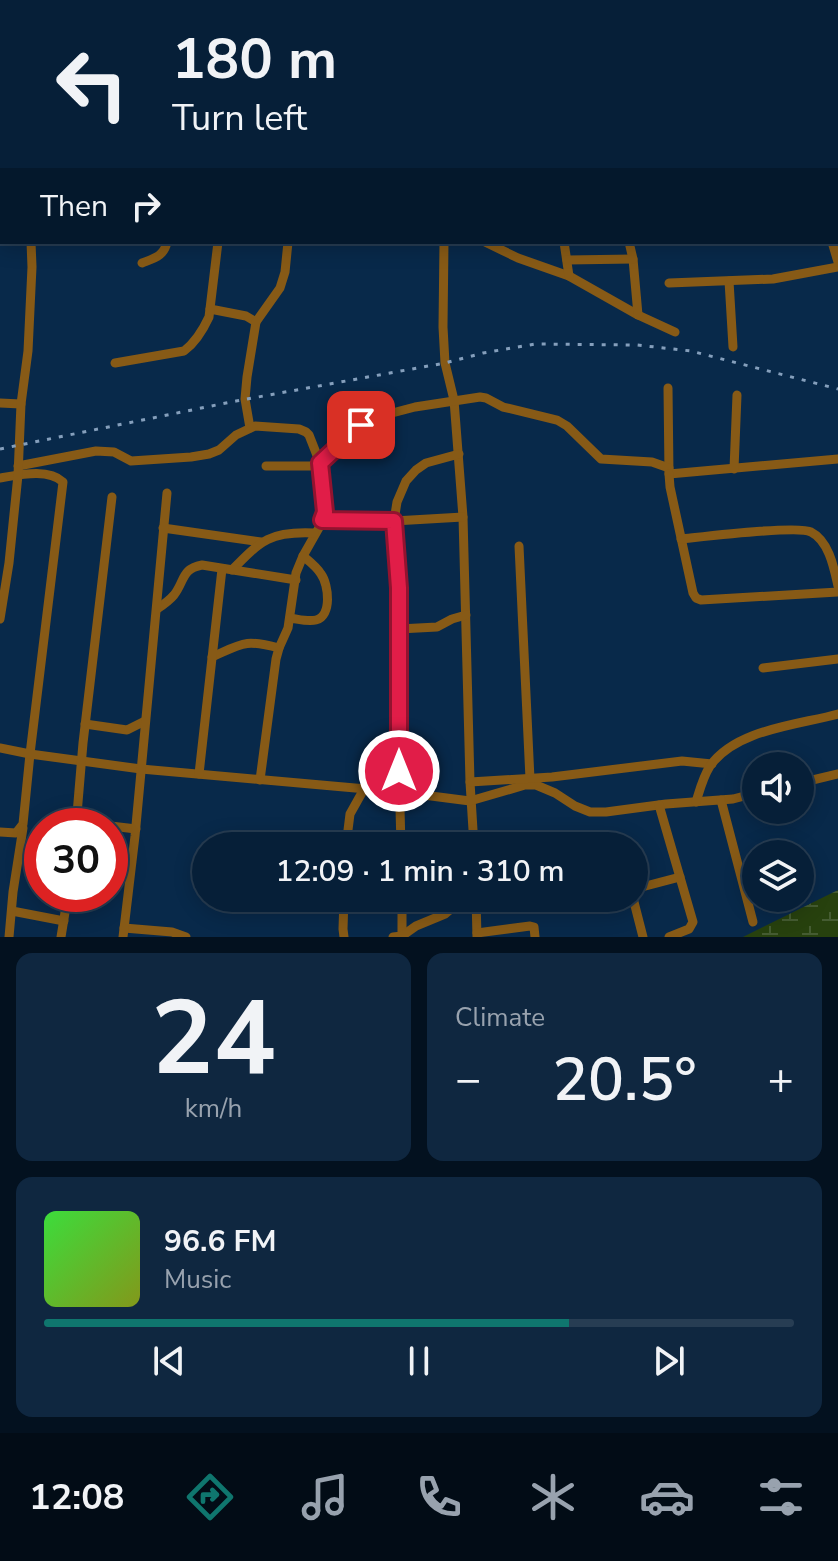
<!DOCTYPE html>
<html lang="en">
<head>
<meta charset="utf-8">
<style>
  body { margin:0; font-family:"Nunito Sans",sans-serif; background:#0f2740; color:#f1f3f6; height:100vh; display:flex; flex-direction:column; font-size:30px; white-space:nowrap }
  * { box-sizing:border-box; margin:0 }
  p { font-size:26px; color:#98a2ae }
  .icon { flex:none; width:44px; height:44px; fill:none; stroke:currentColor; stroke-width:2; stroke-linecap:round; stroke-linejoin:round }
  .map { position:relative; height:937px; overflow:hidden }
  .panel { display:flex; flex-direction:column; gap:16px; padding:16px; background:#03111f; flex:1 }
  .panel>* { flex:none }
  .banner { position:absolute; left:0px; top:0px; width:838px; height:244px; box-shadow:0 4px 20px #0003,0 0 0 2px #273d53; background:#061f38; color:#f1f3f6; overflow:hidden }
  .buttons { position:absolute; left:742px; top:752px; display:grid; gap:16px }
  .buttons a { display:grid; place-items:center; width:72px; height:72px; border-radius:50%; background:#061f38; box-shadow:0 4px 20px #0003,0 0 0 2px #273d53; font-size:40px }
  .speed { position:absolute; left:24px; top:808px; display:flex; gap:16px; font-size:40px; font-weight:700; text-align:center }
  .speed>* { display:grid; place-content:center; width:104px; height:104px; border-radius:50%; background:#061f38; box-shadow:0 4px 20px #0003,0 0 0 2px #273d53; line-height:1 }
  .speed .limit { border:12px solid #d22; background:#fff; color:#111 }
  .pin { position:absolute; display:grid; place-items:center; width:68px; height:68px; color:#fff; margin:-34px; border-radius:16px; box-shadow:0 4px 12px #0006 }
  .me { position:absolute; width:88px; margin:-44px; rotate:0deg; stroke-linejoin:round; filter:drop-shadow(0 0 6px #0008) }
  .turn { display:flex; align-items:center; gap:28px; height:168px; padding:0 40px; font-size:36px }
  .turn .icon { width:104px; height:104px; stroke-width:2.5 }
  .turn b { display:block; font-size:56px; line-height:68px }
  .then { display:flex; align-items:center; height:76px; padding:0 40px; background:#0003; gap:16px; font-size:30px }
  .big { font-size:60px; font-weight:600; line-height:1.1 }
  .panel .widget { flex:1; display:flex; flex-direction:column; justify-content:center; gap:12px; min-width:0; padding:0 28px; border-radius:16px; background:#0f2740 }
  .panel .dial { align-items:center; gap:0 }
  .dial b { font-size:104px; line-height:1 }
  .song { display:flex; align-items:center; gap:24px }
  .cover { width:96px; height:96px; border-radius:12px; background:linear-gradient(135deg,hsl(120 70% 55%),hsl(70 70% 35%)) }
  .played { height:8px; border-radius:4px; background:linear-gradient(90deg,#0f766e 70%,#273d53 70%) }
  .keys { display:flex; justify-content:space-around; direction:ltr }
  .heat { display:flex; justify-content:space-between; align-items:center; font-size:44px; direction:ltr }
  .panel .tiles { flex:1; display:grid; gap:16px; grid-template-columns:1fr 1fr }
  .widget:last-child { grid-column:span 2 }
  .trip { position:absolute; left:192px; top:832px; width:456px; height:80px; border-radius:40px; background:#061f38; box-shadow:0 4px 20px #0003,0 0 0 2px #273d53; font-weight:600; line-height:80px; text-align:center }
  .tabs { display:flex; height:128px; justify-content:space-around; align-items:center; background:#020c16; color:#98a2ae }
  .tabs .icon { width:56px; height:56px }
  .tabs .on { color:#0f766e }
  .tabs b { font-size:36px; color:#f1f3f6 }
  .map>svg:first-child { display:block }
  .wetland { fill:url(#wetland-marsh) }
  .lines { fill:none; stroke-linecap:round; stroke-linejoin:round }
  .street { stroke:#875a16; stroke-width:9 }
  .rail { stroke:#859fbc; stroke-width:3; stroke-dasharray:4 8; stroke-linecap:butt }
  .route-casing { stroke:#92132f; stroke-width:20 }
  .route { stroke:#e11d48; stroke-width:14 }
</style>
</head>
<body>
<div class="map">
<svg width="838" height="937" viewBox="0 0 838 937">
  <defs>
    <pattern id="wetland-marsh" width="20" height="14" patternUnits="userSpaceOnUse" patternTransform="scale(2)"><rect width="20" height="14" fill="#27410e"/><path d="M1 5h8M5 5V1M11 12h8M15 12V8" fill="none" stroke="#455c32"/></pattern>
  </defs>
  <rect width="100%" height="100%" fill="#08294a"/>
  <polygon class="wetland" points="838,890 838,937 743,937"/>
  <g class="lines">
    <g class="street">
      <polyline points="2,0 2,2"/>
      <polyline points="39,0 39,2"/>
      <polyline points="177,0 177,2"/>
      <polyline points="278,0 280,2"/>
      <polyline points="523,0 524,2"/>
      <polyline points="782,0 786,2"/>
      <polyline points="809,2 812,0"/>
      <polyline points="0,34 2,34"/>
      <polyline points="836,64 838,67"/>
      <polyline points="0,222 2,222"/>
      <polyline points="444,242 443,327 445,363 454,400 463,517 470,782 474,846"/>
      <polyline points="485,242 518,258 569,276 638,315 675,332"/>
      <polyline points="564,242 569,276"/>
      <polyline points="629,242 633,259 638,315"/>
      <polyline points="832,242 838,262"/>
      <polyline points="567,260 633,259"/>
      <path d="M142,263C155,258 164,256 167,242"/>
      <polyline points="729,281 733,347"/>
      <polyline points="669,283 773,279 838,267"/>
      <polyline points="210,309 246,316 256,322"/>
      <path d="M115,363L184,351C196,342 203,330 209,317L218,242"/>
      <polyline points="668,388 669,474 838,459"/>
      <polyline points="0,403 21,404"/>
      <polyline points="250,428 245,399 247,377 256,322 280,288 285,272 288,242"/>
      <polyline points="18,466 96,451 114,452 131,461 191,457 209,454 219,450 236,435 255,426 299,429 306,432 309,435 320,463 325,512 320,526 303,556 296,573 288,628 279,648 276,659 260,780"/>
      <polyline points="266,466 310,466 320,463 361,425 373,418 415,407 480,397 486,398 503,407 557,420 567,426 601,459 652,462 669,468"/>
      <polyline points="734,469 737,395"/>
      <polyline points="669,474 670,487 693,593 696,598 701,600 838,592"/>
      <path d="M0,478C19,475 48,468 63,482L30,754L23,824L16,833L0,832"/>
      <polyline points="322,520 394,521 463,517"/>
      <polyline points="163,528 261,542"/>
      <path d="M681,539C701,537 799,525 811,532C829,541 834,568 838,586"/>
      <polyline points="519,546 530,779"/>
      <path d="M232,570C261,540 271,531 314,533"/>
      <path d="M157,609C163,605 169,601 174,595C185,581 181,569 202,565L296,580"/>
      <path d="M290,618C298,619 308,622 316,620C332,616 329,585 321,574C317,567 309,561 303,556"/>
      <polyline points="0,619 9,563 18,475 21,404 28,351 32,267 31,242"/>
      <polyline points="399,629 437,627 452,619 466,615"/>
      <path d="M212,657C243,643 245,639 279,648"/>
      <polyline points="763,668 838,659"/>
      <polyline points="85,724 127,730 145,721"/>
      <polyline points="0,748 30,754 141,769 400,792 470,801 525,785 536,785 555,793 575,806 590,812 606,812 666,804 733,799 756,793"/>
      <polyline points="199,774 222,569"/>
      <polyline points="470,782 552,777 682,761 712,764"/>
      <polyline points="800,783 838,774"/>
      <polyline points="721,800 753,922"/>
      <path d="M696,802C700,789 703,777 710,766C736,729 798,725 838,714"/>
      <polyline points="659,805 693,922 689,929 669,937"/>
      <polyline points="77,822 136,829"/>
      <polyline points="76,826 83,743 112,497"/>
      <polyline points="346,846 350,814 364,789"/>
      <polyline points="401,846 399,771 399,588 394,521 397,502 406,481 416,470 426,463 459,454"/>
      <polyline points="634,892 638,888 680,877"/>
      <polyline points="344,898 343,929 344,937"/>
      <polyline points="402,898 402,937"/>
      <polyline points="476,898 477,937"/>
      <polyline points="633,898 643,937"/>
      <polyline points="12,911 64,921"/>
      <polyline points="124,928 172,932 186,937"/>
      <polyline points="477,933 530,926 534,927 535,937"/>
      <polyline points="9,937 13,892 23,828"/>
      <polyline points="61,937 68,894"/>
      <polyline points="123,937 135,836 167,493"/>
      <polyline points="393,937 402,936 416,926 445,914 464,898"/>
    </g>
    <polyline class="rail" points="0,449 236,401 445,363 483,353 535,344 637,345 691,351 838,389"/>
  </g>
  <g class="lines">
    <g class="route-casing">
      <polyline id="route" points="361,425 320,463 325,512 322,520 394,521 399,588 399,771"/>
    </g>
    <use href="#route" class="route"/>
  </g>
</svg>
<div class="buttons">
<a><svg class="icon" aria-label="sound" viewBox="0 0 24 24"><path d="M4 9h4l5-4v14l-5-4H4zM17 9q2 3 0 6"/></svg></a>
<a><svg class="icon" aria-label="layers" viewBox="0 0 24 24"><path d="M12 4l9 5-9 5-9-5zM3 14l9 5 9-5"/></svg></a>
</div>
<div class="speed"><div class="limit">30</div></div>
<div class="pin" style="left:361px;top:425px;background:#d93025"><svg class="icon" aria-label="arrive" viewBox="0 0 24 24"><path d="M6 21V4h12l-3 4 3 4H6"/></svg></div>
<svg class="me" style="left:399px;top:771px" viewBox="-20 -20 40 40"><circle r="17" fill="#e11d48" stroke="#fff" stroke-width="3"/><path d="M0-11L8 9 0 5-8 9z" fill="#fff"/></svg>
<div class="trip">12:09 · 1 min · 310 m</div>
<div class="banner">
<div class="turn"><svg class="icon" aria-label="left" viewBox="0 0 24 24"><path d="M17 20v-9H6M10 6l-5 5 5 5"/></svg><div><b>180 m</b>Turn left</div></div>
<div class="then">Then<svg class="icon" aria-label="right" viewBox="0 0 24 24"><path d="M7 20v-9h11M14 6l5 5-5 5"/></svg></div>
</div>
</div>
<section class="panel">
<div class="tiles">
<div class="widget dial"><b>24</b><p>km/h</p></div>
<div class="widget"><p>Climate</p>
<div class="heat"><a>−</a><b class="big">20.5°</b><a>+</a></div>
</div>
<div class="widget">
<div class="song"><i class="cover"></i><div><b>96.6 FM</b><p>Music</p></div></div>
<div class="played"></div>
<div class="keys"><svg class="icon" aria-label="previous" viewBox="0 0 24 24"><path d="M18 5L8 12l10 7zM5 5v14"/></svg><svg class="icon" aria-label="pause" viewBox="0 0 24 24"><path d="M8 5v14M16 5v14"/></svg><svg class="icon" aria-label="next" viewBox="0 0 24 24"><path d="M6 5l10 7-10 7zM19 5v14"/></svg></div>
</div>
</div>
</section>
<nav class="tabs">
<b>12:08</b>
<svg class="icon on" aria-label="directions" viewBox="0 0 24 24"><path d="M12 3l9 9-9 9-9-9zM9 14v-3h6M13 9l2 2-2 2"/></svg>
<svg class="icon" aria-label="music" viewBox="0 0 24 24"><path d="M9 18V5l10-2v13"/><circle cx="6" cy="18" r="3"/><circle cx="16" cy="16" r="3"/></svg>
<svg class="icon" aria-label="phone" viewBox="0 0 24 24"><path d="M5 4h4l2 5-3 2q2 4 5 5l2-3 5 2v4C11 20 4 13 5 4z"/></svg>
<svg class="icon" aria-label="climate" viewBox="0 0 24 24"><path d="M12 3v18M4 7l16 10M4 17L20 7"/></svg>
<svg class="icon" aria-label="car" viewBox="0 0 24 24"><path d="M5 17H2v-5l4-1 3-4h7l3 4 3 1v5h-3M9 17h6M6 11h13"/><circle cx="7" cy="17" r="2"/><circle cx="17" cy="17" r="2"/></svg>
<svg class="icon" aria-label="filters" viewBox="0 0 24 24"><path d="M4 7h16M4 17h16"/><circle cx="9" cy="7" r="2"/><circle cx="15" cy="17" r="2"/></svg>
</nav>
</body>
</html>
